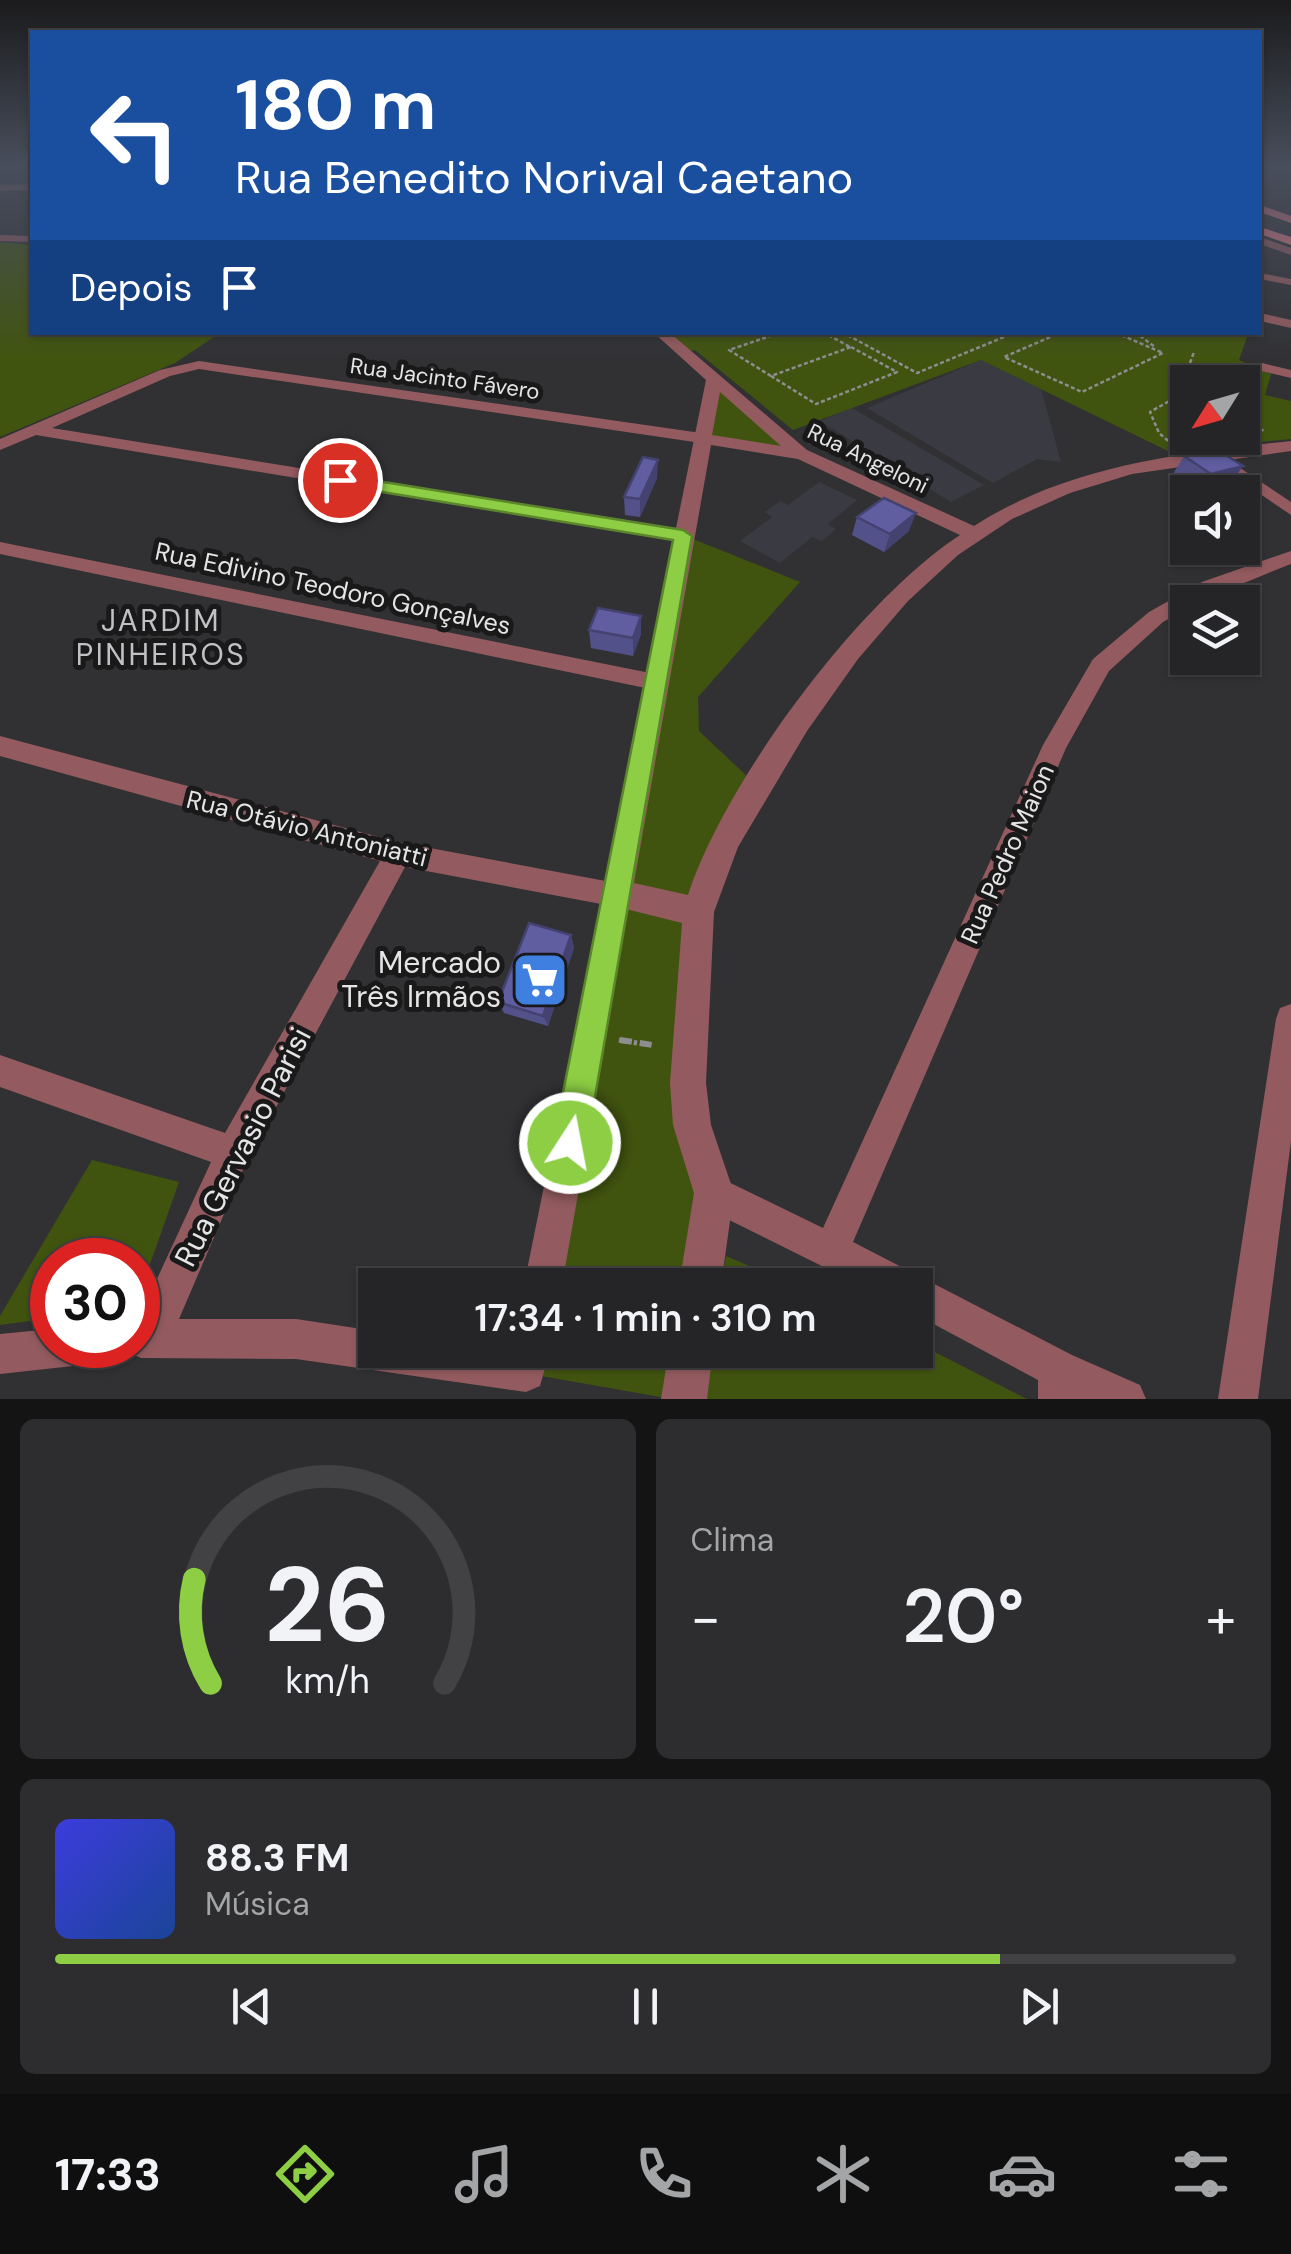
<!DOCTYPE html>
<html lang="pt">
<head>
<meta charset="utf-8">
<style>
  body { margin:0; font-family:"DM Sans",sans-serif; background:#2d2d2f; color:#f1f3f6; height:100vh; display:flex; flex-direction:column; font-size:38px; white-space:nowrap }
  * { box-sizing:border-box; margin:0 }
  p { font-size:32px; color:#a3a5a7 }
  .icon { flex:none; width:55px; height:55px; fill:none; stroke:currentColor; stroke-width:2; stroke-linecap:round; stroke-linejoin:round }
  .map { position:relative; height:1399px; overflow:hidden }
  .sheet { display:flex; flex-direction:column; gap:20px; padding:20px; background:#141415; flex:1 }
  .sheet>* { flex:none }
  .banner { position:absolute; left:30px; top:30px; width:1232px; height:305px; border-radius:0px; box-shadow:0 2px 8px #0004,0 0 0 2px #424244; background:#1a4fa0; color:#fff; overflow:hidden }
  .needle { width:65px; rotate:233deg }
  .tools { position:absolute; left:1170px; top:365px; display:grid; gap:20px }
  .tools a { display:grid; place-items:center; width:90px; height:90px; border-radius:0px; background:#252527; box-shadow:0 2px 8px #0004,0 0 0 2px #424244; font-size:50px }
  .speed { position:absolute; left:30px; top:1238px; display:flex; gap:20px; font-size:50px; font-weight:700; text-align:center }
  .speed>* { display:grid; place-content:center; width:130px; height:130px; border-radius:50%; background:#252527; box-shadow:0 2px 8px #0004,0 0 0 2px #424244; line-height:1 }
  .speed .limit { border:15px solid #d22; background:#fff; color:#111 }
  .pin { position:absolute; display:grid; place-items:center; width:85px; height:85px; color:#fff; margin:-42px; border:5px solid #fff; border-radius:50%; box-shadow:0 2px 10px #0007 }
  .me { position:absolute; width:110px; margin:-55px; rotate:11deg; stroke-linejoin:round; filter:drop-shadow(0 0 8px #0008) }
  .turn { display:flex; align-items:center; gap:35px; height:210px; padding:0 40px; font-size:45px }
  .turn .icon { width:130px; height:130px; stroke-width:2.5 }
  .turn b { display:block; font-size:70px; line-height:85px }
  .then { display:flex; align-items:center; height:95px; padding:0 40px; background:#0003; gap:20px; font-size:38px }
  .big { font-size:75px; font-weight:600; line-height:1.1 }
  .sheet .card { flex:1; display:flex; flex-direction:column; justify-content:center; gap:15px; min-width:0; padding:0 35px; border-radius:15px; background:#2d2d2f }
  .sheet .dial { align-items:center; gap:0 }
  .dial svg { height:260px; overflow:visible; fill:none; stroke:#424244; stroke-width:7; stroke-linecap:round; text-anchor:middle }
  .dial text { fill:#f1f3f6; stroke:none }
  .song { display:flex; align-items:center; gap:30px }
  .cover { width:120px; height:120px; border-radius:15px; background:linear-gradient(135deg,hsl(240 70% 55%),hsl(220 70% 35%)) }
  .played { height:10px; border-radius:5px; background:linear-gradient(90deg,#8dce44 80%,#424244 80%) }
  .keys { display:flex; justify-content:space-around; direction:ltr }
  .heat { display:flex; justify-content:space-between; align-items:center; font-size:55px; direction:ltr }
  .sheet .tiles { flex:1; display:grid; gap:20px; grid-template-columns:1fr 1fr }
  .card:last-child { grid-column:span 2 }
  .trip { position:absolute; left:358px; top:1268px; width:575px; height:100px; border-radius:0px; background:#252527; box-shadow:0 2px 8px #0004,0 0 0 2px #424244; font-weight:600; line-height:100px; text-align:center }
  .menu { display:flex; height:160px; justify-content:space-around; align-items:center; background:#0f0f10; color:#a3a5a7 }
  .menu .icon { width:70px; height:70px }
  .menu .current { color:#8dce44 }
  .menu b { font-size:45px; color:#f1f3f6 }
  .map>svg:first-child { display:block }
  .built { fill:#3a3a43 }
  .green { fill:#41540f; fill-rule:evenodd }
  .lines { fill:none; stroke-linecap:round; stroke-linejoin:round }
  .path-far2 { stroke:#8e8e90; stroke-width:2.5; stroke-dasharray:4 2.5; stroke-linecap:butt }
  .path-far1 { stroke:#8e8e90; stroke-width:5; stroke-dasharray:9 6; stroke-linecap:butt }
  .path { stroke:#8e8e90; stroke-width:6; stroke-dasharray:12 8; stroke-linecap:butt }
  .minor { fill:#935b5f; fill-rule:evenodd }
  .tertiary { fill:#935b5f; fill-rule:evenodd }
  .primary { fill:#f2818a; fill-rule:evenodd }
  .wall { fill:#53518a }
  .shaded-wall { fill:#434270 }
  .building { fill:#605ea0; stroke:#434270; stroke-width:2.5 }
  .route { fill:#8dce44; stroke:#5c862c; stroke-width:2.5 }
  .labels { text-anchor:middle; stroke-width:10; stroke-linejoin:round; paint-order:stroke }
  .far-street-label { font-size:22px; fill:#e5e5e6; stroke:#19191a }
  .street-label { font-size:25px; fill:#e5e5e6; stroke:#19191a }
  .quarter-label { font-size:30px; letter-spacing:2.5px; fill:#c1c1c5; stroke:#19191a }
  .near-poi-label { font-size:30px; fill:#e5e5e6; stroke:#19191a; text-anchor:end }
  .near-street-label { font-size:30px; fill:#e5e5e6; stroke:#19191a }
</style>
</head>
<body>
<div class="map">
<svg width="1291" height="1399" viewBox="0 0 1291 1399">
  <rect width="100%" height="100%" fill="#313134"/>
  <g class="built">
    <polygon points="981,360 1041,389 1061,462 1037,459 993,483 867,408"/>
    <polygon points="852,408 984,485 951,502 820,421"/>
    <polygon points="819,482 857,500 828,524 836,529 822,541 812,537 780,563 740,541 772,517 765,512 780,501 788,505"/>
  </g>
  <g class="green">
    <polygon points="0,242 32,245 32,332 220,333 175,363 0,437"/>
    <path d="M666,333H1228L1247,337L1239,360L1271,374L1265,395L1291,401V439L1168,451L981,360L793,430L695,350L691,351ZM1188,382H1242V438H1188Z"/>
    <polygon points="717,386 791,450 706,436"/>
    <polygon points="688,537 800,582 698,697 699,731 751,780 694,905 625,889"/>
    <polygon points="623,902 689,919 703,1192 686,1285 555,1285"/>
    <polygon points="92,1160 179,1182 138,1298 138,1260 52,1260 52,1318 0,1325 0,1316"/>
    <polygon points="726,1256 793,1285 721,1285"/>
    <polygon points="915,1342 1027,1399 700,1399 709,1350 915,1350"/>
    <polygon points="544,1350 675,1350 666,1398 541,1376"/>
  </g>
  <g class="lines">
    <g class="path-far2">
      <polyline points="823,332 850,347"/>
      <polyline points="842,332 917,373 1016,332"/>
      <polyline points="1062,332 1004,357 1082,392 1163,353 1114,332"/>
      <polyline points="1135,332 1155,347"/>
      <polygon points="851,347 897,372 816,404 771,376"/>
      <polyline points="1190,363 1194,352"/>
      <polyline points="771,376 729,350 782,332"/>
      <polyline points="1242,421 1264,431"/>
      <polyline points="1173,445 1159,433 1150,412 1180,395 1188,398"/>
    </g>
    <polyline class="path-far1" points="619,1040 637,1043"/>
    <polyline class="path" points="620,1040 659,1046"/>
    <g class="minor">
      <polygon points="32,184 32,190 0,191 0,185"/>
      <polygon points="0,235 32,236 32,242 0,241"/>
      <polygon points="1260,237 1291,248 1291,255 1260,244"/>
      <polygon points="1260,273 1291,279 1291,285 1260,279"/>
      <polygon points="1260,313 1291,320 1291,328 1260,321"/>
      <polygon points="199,361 701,433 709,438 701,443 199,369 170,376 52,428 683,530 692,536 683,542 36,435 0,450 0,439 160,370"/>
      <polygon points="1262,363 1291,370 1291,378 1257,370 1257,364"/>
      <polygon points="1216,452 1291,502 1291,515 1210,460 1210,454"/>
      <polygon points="0,542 655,674 666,682 655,690 0,554"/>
      <path d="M1291,551V564C1271,571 1202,602 1188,602V608L1163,622L1109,671L1066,748L853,1242L1072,1355L1140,1385L1146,1399H1038V1380L915,1314V1285H860L701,1206L696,1193L701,1180L714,1175L823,1228L1043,745L1093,659L1149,612L1202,582Z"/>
      <polygon points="0,736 398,842 627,885 631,894 562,1285 524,1285 601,904 405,867 245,1165 179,1319 296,1319 375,1331 375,1350 550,1350 540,1386 526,1392 296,1359 141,1358 127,1352 124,1345 138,1345 138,1320 211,1162 0,1087 0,1055 225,1133 380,861 0,756"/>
      <polygon points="1291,1004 1291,1141 1258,1399 1218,1399 1276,1019 1280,1008"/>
      <polygon points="52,1329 52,1345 102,1345 96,1359 82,1365 0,1374 0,1334"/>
    </g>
    <g class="tertiary">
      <path d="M653,332H669L807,450L974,526C1069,465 1182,453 1291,441V451L1132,474L1070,493L1012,519L958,555L908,601L858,659L807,731L738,847L714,912L706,1083L711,1125L734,1193L721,1285H679L694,1193L673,1125L670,1083L682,923L606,904L602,894L706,380ZM720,392L781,446L712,435ZM711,445L798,459L960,535C860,600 725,781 688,895L634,883Z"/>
      <polygon points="669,1350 713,1350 707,1399 661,1399"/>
    </g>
    <g class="primary">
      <polygon points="1260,205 1291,216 1291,223 1260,212"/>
      <polygon points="1260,227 1291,237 1291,245 1260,234"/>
    </g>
  </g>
  <g class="wall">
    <polygon points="1184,456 1243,466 1230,484 1198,492 1173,474"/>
    <polygon points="657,478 640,517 625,515 624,497"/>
    <polygon points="857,517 909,531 884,552 852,535"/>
    <polygon points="589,630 641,634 633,656 591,648"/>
    <polygon points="571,935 574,948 548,1026 504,1013 498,1002"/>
  </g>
  <g class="shaded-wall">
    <polygon points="658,460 657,478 640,517 640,499"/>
    <polygon points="1243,466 1230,484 1198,492 1211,474"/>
    <polygon points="916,513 909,531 884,552 890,534"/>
    <polygon points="641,616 641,634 633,656 633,638"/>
    <polygon points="571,935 574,948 548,1026 543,1016"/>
  </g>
  <g class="building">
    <polygon points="1216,449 1243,466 1211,474 1184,456"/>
    <polygon points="643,457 658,460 640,499 624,497"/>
    <polygon points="884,498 916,513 890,534 857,517"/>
    <polygon points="598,608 641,616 633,638 589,630"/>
    <polygon points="529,923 571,935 543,1016 498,1002"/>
  </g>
  <linearGradient id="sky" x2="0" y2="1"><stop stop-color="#1b1b1d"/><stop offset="0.46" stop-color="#484e5c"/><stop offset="1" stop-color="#484e5c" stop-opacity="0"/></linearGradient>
  <rect width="1291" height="361" fill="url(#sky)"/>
  <polygon class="route" points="340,475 683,530 692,536 587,1143 582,1155 570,1160 558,1155 553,1143 673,540 334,484 331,480"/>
  <defs>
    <g id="supermarket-square" transform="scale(2.875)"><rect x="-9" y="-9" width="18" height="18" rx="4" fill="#3f7fe0" stroke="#19191a"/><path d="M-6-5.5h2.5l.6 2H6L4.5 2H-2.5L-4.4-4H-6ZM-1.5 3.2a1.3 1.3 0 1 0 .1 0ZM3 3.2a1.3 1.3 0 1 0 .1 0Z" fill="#fff"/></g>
  </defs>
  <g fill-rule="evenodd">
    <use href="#supermarket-square" x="540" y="980"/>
  </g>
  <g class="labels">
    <g class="far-street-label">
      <text transform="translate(445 378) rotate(8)" y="8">Rua Jacinto Fávero</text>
      <text transform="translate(868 458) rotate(26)" y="8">Rua Angeloni</text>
    </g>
    <g class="street-label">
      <text transform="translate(333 588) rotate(12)" y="9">Rua Edivino Teodoro Gonçalves</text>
      <text transform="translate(307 828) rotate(14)" y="9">Rua Otávio Antoniatti</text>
      <text transform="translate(1007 854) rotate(-66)" y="9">Rua Pedro Maion</text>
    </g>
    <g class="quarter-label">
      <text x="161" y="631">JARDIM<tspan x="161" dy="34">PINHEIROS</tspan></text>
    </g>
    <g class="near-poi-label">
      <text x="501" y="973">Mercado<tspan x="501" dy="34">Três Irmãos</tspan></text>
    </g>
    <g class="near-street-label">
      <text transform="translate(243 1147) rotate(-63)" y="10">Rua Gervasio Parisi</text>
    </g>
  </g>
</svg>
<div class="tools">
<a><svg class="needle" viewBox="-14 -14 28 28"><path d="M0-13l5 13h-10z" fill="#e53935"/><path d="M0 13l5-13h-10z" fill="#a3a5a7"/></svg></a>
<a><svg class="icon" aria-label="sound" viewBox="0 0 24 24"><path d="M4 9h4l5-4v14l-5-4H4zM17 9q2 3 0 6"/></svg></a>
<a><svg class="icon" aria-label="layers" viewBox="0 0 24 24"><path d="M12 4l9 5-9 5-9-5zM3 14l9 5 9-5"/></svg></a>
</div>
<div class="speed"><div class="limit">30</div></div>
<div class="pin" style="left:340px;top:480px;background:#d93025"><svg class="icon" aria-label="arrive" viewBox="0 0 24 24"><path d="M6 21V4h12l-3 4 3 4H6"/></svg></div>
<svg class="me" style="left:570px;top:1143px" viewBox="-20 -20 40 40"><circle r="17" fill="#8dce44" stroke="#fff" stroke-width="3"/><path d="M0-11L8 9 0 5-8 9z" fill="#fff"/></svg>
<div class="trip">17:34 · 1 min · 310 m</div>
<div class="banner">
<div class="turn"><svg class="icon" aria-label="left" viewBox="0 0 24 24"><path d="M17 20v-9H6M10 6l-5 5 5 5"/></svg><div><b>180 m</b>Rua Benedito Norival Caetano</div></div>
<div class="then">Depois<svg class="icon" aria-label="arrive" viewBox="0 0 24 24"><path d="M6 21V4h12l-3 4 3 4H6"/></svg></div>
</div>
</div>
<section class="sheet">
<div class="tiles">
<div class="card dial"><svg viewBox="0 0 100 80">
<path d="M14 69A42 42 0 1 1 86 69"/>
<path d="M14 69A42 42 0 0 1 9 37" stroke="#8dce44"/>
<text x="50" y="56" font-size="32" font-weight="700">26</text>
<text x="50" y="72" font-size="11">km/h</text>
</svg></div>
<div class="card"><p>Clima</p>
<div class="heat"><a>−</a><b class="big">20°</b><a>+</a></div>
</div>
<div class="card">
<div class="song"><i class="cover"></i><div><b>88.3 FM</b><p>Música</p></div></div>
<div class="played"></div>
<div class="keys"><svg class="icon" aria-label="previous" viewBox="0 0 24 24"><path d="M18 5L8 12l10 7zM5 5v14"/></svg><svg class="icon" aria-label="pause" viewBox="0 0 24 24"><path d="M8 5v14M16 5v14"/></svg><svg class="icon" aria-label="next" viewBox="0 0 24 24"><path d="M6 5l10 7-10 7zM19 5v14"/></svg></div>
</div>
</div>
</section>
<nav class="menu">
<b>17:33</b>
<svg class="icon current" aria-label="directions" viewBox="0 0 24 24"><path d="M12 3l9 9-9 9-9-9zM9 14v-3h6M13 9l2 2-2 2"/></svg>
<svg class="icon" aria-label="music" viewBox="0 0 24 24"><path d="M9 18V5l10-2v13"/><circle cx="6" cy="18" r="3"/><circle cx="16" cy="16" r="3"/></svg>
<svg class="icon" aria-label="phone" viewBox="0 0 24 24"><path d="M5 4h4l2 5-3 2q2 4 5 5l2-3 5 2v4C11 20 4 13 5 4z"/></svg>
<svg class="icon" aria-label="climate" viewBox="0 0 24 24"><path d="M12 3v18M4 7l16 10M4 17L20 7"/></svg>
<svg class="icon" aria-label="car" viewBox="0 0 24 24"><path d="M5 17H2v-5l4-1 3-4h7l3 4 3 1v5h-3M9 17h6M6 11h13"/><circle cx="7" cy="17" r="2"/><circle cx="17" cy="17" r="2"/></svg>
<svg class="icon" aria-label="filters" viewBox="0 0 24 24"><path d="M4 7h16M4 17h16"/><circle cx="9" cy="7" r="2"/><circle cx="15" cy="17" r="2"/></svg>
</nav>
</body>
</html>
